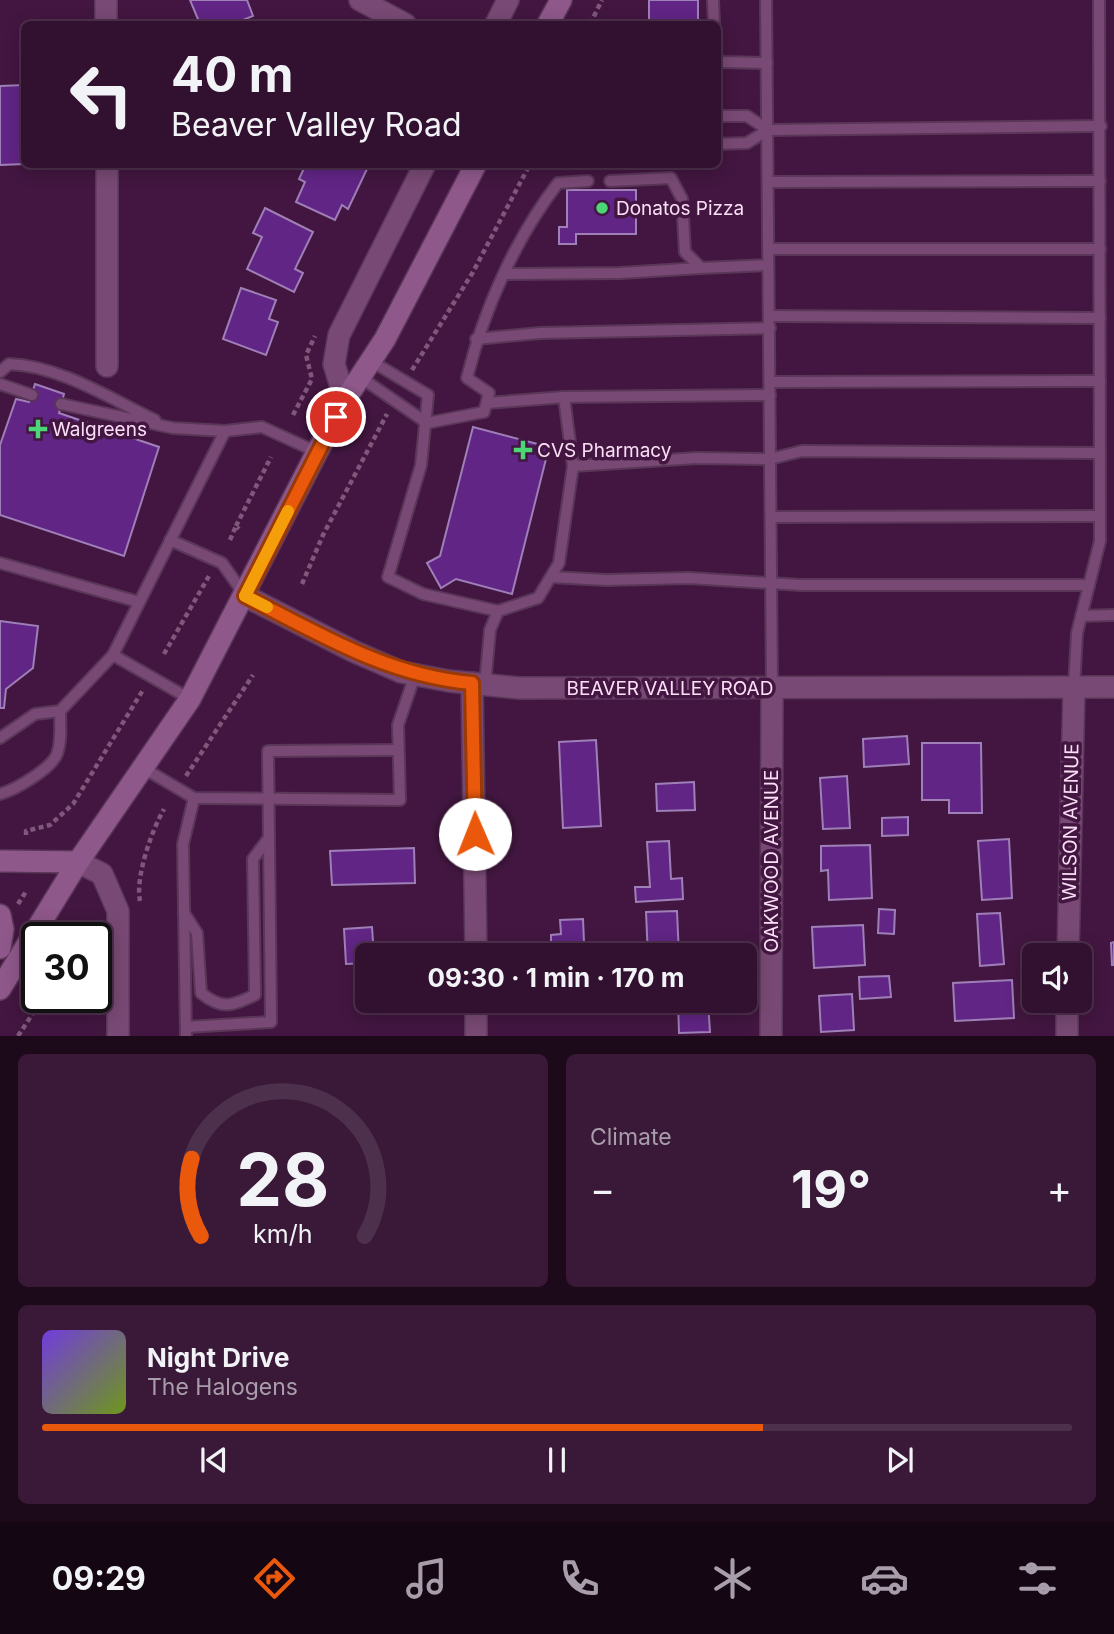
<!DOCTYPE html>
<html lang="en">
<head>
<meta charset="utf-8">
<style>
  body { margin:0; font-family:Inter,sans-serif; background:#3a1938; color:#f1f3f6; height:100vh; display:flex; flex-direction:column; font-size:26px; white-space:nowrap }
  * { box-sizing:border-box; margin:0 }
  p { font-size:23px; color:#a89dab }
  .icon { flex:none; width:38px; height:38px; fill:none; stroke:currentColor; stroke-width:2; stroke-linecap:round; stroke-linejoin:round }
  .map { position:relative; height:1036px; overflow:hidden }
  .panel { display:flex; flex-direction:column; gap:18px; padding:18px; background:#1c091a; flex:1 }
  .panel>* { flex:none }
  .guide { position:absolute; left:21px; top:21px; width:700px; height:147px; border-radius:10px; box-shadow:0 4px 18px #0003,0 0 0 2px #4d304c; background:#321030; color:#f1f3f6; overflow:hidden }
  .tools { position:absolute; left:1022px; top:943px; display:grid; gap:14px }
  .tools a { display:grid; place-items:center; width:70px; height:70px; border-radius:10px; background:#321030; box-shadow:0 4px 18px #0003,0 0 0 2px #4d304c; font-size:35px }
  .speed { position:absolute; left:21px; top:922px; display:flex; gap:14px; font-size:35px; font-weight:700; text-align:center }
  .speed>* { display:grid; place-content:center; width:91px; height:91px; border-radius:50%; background:#321030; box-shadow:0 4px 18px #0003,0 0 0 2px #4d304c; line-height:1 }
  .speed .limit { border:4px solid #111; border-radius:10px; background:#fff; color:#111 }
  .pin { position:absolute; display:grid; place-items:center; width:60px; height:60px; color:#fff; margin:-30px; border:4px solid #fff; border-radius:50%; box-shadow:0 2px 7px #0007 }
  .me { position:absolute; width:77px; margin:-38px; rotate:359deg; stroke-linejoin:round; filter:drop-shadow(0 0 5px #0008) }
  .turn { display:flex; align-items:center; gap:24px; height:147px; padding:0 35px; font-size:32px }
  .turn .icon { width:91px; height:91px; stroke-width:2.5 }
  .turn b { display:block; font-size:49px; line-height:60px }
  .big { font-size:52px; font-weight:700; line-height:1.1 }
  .panel .card { flex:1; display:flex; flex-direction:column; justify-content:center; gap:10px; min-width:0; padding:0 24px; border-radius:10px; background:#3a1938 }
  .panel .dial { align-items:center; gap:0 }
  .dial svg { height:182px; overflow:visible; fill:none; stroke:#4d304c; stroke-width:7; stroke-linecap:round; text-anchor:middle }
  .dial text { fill:#f1f3f6; stroke:none }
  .song { display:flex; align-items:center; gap:21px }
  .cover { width:84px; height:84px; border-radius:10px; background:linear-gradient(135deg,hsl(260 70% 55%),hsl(80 70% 35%)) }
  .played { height:7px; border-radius:4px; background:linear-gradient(90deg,#ea580c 70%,#4d304c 70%) }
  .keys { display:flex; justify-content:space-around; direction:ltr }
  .heat { display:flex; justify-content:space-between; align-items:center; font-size:38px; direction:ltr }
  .panel .tiles { flex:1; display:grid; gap:18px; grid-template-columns:1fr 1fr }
  .card:last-child { grid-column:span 2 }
  .trip { position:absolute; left:355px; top:943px; width:402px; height:70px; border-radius:10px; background:#321030; box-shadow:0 4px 18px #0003,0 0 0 2px #4d304c; font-weight:700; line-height:70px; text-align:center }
  .tab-bar { display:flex; height:112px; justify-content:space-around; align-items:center; background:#140613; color:#a89dab }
  .tab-bar .icon { width:49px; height:49px }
  .tab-bar .current { color:#ea580c }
  .tab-bar b { font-size:32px; color:#f1f3f6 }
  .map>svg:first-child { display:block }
  .building { fill:#612585; stroke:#9f7fb7; stroke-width:2 }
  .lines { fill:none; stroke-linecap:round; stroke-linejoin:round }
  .service-casing { stroke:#5a3658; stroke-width:14 }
  .minor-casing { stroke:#5a3658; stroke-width:24 }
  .tertiary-casing { stroke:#5a3658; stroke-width:24 }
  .secondary-casing { stroke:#5a3658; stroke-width:24 }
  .path { stroke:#7e577b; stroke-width:4.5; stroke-dasharray:5 3.5; stroke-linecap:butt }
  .service { stroke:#784974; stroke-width:10 }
  .minor { stroke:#784974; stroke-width:21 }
  .tertiary { stroke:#784974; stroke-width:21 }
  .secondary { stroke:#8e588a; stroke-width:21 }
  .route-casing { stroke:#983908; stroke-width:18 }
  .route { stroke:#ea580c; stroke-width:12 }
  .slow { stroke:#f59e0b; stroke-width:12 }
  .poi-dot { fill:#4dd676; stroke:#421640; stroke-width:2.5 }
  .labels { text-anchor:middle; stroke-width:7; stroke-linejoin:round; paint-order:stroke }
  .poi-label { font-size:19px; fill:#fbdff7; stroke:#421640; text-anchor:start }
  .street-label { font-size:19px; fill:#fbdff7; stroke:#421640 }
</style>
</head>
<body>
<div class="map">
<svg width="1114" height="1036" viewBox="0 0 1114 1036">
  <rect width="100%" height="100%" fill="#421640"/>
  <g class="building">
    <polygon points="190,0 247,0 253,16 233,24 200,24"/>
    <rect x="649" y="0" width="49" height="24"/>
    <polygon points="24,85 24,164 0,165 0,86"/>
    <polygon points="306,164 356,164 367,169 348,209 342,205 335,220 296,202 305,182 299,179"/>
    <polygon points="567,190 636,190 636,234 576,234 576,244 559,244 559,227 567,227"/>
    <polygon points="265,208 313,232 295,269 303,273 294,292 247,269 262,237 253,233"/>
    <polygon points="241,288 276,300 269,319 278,322 266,355 223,339"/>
    <polygon points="35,384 64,394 59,413 159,447 124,556 0,515 0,445 16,399 29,402"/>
    <polygon points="473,427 549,447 512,594 456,579 441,588 427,563 440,556"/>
    <polygon points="0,621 38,626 33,668 6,689 4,708 0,708"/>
    <polygon points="907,736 909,764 864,767 863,739"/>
    <polygon points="596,740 601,826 563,828 559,742"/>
    <polygon points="922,743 981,743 982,813 949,813 949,800 922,800"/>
    <polygon points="847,776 850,828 823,829 820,778"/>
    <polygon points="694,782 695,810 657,811 656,784"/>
    <polygon points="908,817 908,835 882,836 882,818"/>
    <polygon points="1009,839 1012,898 982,900 978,841"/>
    <polygon points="669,841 671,879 682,878 683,899 636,902 635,887 650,887 647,842"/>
    <polygon points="870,845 872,898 829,900 828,870 821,871 821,846"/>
    <polygon points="414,848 415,883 332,885 330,851"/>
    <polygon points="879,909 895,910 894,934 878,933"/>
    <polygon points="677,911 679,956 648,956 646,912"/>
    <polygon points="1000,913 1004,964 980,966 977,914"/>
    <polygon points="583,919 584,942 599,942 600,956 545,956 545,950 551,950 551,935 561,934 560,920"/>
    <polygon points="863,925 865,965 814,968 812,927"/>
    <polygon points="372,927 374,956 368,956 368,963 346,964 344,929"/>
    <polygon points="1114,942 1114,965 1112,965 1111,943"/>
    <polygon points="889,976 891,997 860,999 859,977"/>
    <polygon points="1012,980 1014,1018 955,1021 953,983"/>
    <polygon points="852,994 854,1030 821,1032 819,996"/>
    <polygon points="678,1001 708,1001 710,1032 679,1033"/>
  </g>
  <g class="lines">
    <g class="service-casing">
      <g id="service">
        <polyline points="713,0 714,24"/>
        <polyline points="766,0 772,687"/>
        <polyline points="718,59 721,62 767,63"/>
        <polyline points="718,116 747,116 768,130"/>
        <polyline points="718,144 747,143 768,130 1101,126"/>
        <polyline points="610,181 671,178 682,199 685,252 701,268 768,265"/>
        <polyline points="768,182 1100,181"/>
        <polyline points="769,249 1100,249"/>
        <polyline points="505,274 620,273 701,268"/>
        <polyline points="769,316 1100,318"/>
        <polyline points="476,339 540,333 770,328"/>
        <polyline points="371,361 428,395 421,465 388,577 423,594 498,611 538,598 559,563 573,466 564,397 487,403"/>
        <path d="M0,372L9,364C60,366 109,398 155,420"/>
        <path d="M360,377L427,423L484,412L489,393L467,378C484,309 515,239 558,183L588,181"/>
        <polyline points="770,382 1100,381"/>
        <polyline points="0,384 32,395"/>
        <polyline points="564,397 770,395"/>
        <polyline points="61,404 173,428 225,431 262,427 317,452"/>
        <polyline points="573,466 697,458 770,459 802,451 1100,453"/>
        <polyline points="771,517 1100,516"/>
        <polyline points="170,540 222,563 244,594"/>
        <polyline points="0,563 139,602"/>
        <polyline points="551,577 606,580 689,578 800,585 1089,585"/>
        <polyline points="1081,616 1114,615"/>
        <polyline points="113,655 190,699"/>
        <polyline points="485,685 490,630 498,611"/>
        <polyline points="1074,688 1077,633 1100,541 1099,0"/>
        <polyline points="0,738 35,714 60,711 113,655 225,431"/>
        <polyline points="145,769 194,798 400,800 398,725 415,675"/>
        <path d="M0,794C15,790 51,769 57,754C62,740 60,725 60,711"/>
        <path d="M184,913L197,933L201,993C222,1010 231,1006 255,995L253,859L268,839"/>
        <polyline points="186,1027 271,1022 268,751 397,750"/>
        <polyline points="186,1036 183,844 194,798"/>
      </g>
    </g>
    <g class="minor-casing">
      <g id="minor">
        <polyline points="106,0 106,24"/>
        <polyline points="360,0 405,24"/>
        <polyline points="496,24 508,0"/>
        <polyline points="107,164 107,366"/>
        <polyline points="345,400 334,364 339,335 425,164"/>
        <polyline points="472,683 476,956"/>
        <polyline points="1068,956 1074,688"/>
        <polyline points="476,1036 476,1001"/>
        <polyline points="771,1036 772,687"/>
        <polyline points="1067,1036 1067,1001"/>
      </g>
    </g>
    <g class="tertiary-casing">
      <g id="tertiary">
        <polyline points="245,596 353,651 401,672 449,681 519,688 1114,687"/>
        <polyline points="78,862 102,874 118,911 118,1036"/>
      </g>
    </g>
    <g class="secondary-casing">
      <g id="secondary">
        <polyline points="548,24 561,0"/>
        <polyline points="0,861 78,862"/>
        <polyline points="0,915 3,929 0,948"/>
        <polyline points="0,989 78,862 190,699 317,452 345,400 385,339 476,164"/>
      </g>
    </g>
    <g class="path">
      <polyline points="590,24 602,0"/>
      <polyline points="412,370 473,272 530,164"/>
      <polyline points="293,415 312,379 306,355 315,336"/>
      <polyline points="236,526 271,457"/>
      <polyline points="230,540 236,526 239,529"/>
      <polyline points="302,584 323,535 387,414"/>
      <polyline points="164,654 209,576"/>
      <polyline points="186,776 253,675"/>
      <polyline points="26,835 26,831 50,825 73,804 143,690"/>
      <path d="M140,901C135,877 152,830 164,809"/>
      <polyline points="18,904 27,890"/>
      <polyline points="78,938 91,931"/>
      <polyline points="18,1036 43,998"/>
    </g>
    <use href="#service" class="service"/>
    <use href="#minor" class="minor"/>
    <use href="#tertiary" class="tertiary"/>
    <use href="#secondary" class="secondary"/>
  </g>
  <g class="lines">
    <g class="route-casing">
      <path id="route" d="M336,417L245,596C319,634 388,676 472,683L475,834"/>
    </g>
    <use href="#route" class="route"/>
    <polyline class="slow" points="267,607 245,596 288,511"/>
  </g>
  <g class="poi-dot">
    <circle cx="602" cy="208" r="7"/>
    <path d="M34.5 418.5h7v7h7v7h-7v7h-7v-7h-7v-7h7z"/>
    <path d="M519.5 439.5h7v7h7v7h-7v7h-7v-7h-7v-7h7z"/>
  </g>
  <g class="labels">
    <g class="poi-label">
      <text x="616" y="215">Donatos Pizza</text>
      <text x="52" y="436">Walgreens</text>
      <text x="537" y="457">CVS Pharmacy</text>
    </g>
    <g class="street-label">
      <text x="670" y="695">BEAVER VALLEY ROAD</text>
      <text transform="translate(1070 822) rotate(-89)" y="7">WILSON AVENUE</text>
      <text transform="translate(771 861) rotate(-90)" y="7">OAKWOOD AVENUE</text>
    </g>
  </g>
</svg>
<div class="tools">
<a><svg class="icon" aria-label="sound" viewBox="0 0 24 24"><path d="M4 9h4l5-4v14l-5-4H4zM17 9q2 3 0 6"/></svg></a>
</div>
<div class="speed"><div class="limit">30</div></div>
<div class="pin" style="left:336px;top:417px;background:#d93025"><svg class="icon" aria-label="arrive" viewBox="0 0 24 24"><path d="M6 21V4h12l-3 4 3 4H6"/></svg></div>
<svg class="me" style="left:475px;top:834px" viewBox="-20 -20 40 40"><circle r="19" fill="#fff"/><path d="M0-13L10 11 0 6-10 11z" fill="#ea580c"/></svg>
<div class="trip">09:30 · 1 min · 170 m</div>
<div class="guide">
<div class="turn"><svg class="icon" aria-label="left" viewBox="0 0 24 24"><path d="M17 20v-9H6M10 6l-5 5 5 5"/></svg><div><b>40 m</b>Beaver Valley Road</div></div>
</div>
</div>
<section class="panel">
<div class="tiles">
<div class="card dial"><svg viewBox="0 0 100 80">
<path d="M14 69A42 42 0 1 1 86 69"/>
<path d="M14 69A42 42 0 0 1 10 35" stroke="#ea580c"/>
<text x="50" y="56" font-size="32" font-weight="700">28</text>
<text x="50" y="72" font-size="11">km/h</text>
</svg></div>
<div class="card"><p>Climate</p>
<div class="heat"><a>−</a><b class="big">19°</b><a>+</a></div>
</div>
<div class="card">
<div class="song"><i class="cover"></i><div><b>Night Drive</b><p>The Halogens</p></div></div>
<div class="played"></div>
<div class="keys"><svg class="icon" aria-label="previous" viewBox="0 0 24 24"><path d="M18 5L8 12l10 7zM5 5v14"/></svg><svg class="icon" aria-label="pause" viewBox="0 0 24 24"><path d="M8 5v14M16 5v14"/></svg><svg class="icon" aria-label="next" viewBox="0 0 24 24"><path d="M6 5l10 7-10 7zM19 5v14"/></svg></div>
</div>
</div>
</section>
<nav class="tab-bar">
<b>09:29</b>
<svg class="icon current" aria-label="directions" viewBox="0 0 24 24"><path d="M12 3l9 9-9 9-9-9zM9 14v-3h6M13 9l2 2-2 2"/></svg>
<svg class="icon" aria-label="music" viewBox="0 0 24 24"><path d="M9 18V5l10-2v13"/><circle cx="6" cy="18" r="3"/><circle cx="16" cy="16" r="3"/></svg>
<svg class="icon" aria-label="phone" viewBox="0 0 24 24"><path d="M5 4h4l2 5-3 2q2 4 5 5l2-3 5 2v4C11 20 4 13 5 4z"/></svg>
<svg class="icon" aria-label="climate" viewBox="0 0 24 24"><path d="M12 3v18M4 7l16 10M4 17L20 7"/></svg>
<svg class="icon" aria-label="car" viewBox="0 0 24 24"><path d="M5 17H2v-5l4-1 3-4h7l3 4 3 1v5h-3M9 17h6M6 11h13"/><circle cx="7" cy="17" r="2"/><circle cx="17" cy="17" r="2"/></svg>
<svg class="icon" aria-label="filters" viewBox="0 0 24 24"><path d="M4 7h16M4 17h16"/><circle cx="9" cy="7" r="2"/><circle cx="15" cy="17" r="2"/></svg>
</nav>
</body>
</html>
